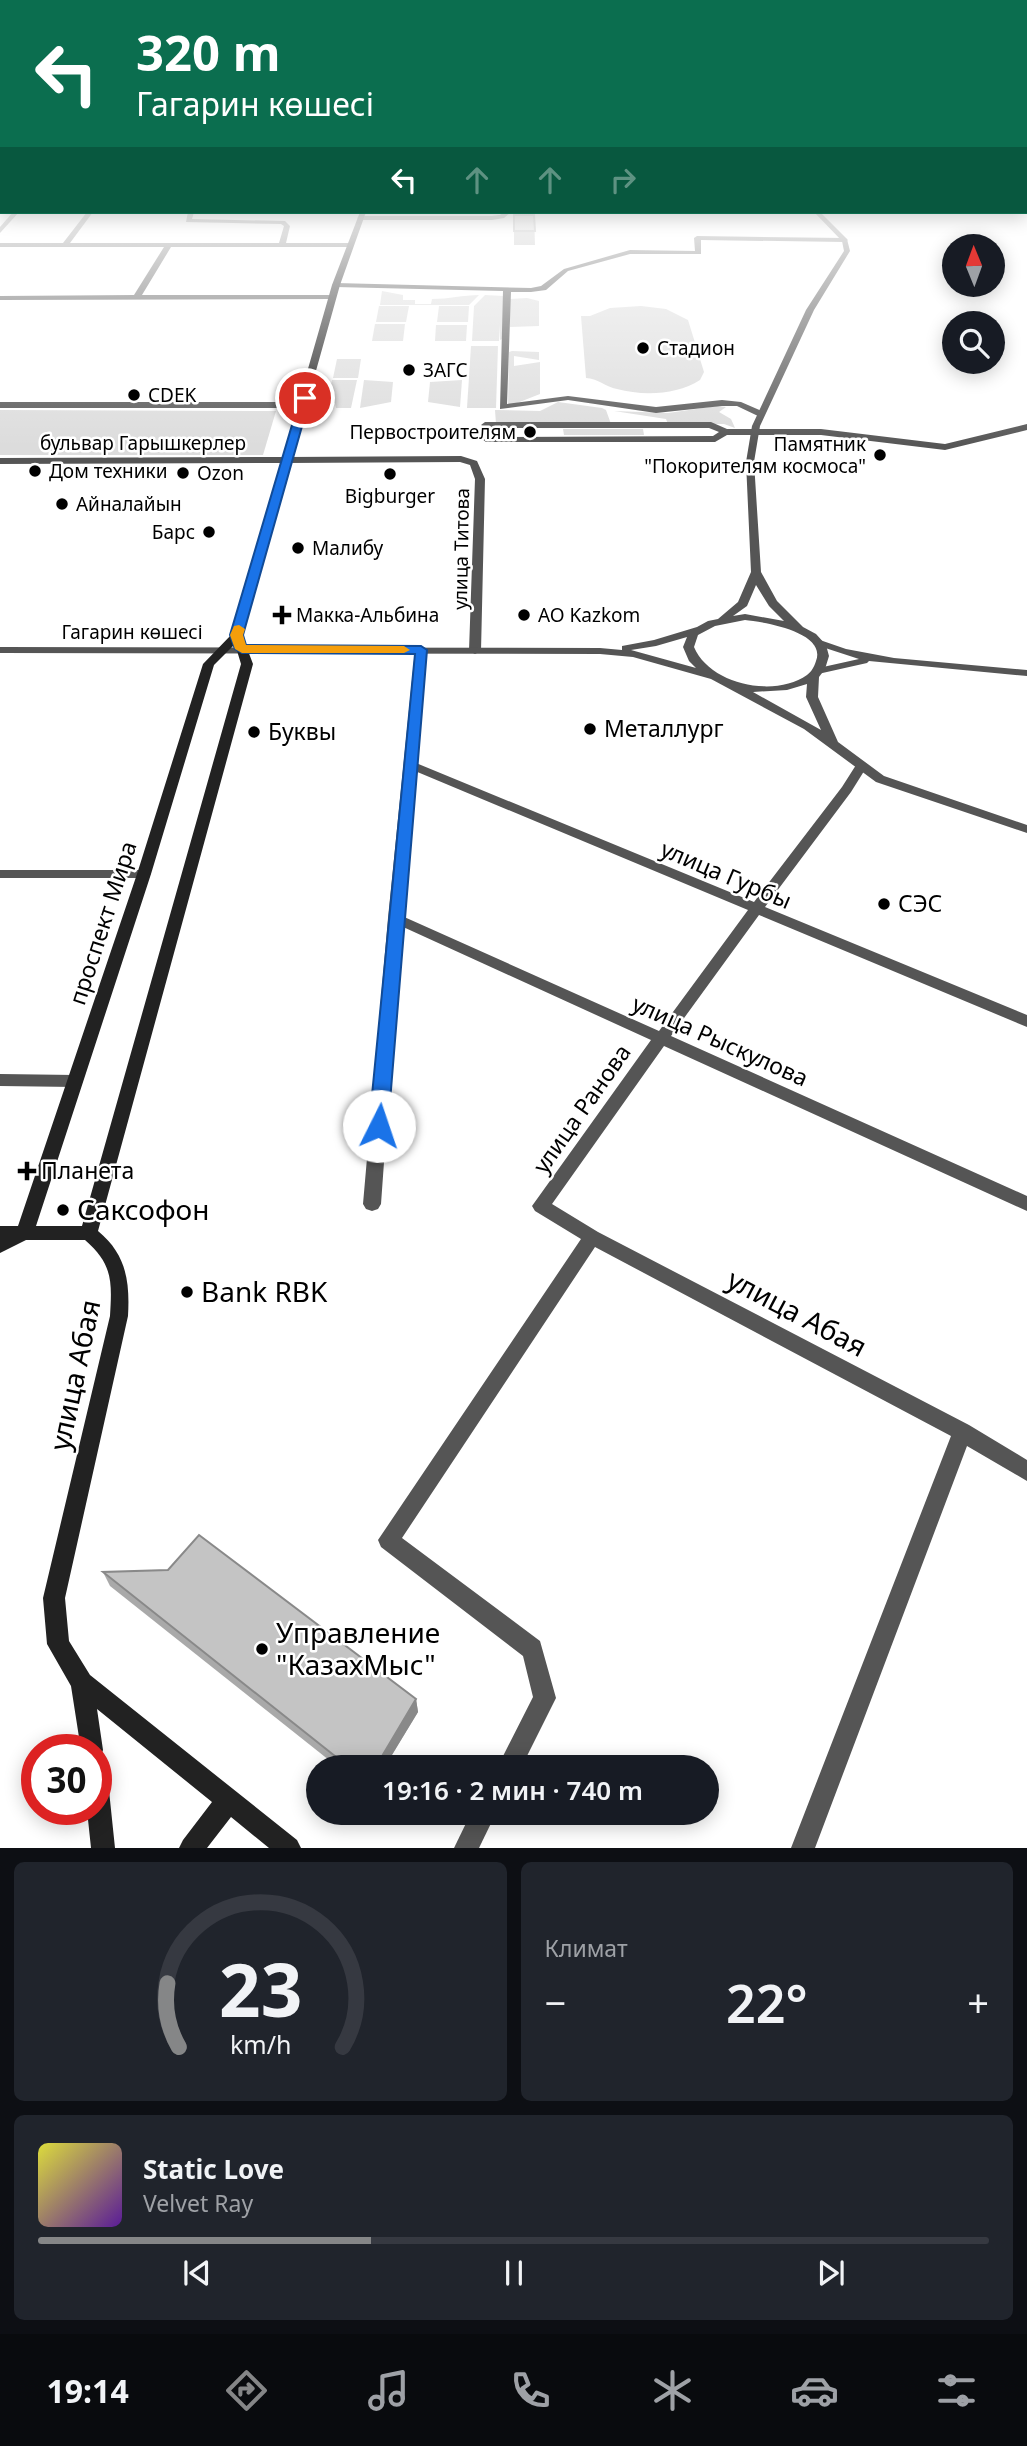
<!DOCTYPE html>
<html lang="ru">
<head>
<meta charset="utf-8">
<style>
  body { margin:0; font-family:"Noto Sans",sans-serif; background:#20242c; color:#f1f3f6; height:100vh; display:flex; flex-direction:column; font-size:26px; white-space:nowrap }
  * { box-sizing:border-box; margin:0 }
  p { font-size:23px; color:#9ea1a6 }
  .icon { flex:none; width:38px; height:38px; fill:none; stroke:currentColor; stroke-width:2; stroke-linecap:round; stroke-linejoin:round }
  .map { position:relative; height:1848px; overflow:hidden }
  .sheet { display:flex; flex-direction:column; gap:14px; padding:14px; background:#0d0f14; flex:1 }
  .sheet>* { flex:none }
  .hud { position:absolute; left:0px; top:0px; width:1027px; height:214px; box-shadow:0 4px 18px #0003; background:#0b6e4f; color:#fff; overflow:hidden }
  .needle { width:46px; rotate:359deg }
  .controls { position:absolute; left:942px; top:234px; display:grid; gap:14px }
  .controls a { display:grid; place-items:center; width:63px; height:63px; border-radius:50%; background:#171b24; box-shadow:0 4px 18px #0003; font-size:35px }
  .speed { position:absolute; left:21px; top:1734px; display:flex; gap:14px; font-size:35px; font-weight:700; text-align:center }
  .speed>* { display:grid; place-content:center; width:91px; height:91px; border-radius:50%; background:#171b24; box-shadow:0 4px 18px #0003; line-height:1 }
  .speed .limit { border:10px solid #d22; background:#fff; color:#111 }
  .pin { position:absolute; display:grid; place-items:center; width:60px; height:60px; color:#fff; margin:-30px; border:4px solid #fff; border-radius:50%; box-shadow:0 2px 7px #0007 }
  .me { position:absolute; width:77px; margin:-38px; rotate:4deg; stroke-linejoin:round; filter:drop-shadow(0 0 5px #0008) }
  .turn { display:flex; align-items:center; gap:24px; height:147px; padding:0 21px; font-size:32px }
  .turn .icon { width:91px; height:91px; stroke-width:2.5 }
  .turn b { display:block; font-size:49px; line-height:60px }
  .lanes { display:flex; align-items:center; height:66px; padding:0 21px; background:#0003; justify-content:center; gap:35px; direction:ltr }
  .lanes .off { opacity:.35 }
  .big { font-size:52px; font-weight:600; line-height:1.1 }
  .sheet .card { flex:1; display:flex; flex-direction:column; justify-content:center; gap:10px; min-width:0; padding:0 24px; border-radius:10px; background:#20242c }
  .sheet .dial { align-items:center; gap:0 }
  .dial svg { height:182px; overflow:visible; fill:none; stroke:#363941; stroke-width:7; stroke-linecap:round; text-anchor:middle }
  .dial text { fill:#f1f3f6; stroke:none }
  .song { display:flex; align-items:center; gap:21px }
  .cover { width:84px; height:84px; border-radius:10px; background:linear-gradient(135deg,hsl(60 70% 55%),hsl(270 70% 35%)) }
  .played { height:7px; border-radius:4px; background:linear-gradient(90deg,#858687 35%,#363941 35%) }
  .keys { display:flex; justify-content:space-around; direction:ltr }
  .heat { display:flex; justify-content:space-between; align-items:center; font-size:38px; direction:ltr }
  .sheet .tiles { flex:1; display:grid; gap:14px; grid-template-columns:1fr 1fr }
  .card:last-child { grid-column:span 2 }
  .trip { position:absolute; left:306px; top:1755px; width:413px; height:70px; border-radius:35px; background:#171b24; box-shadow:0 4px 18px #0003; font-weight:600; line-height:70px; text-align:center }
  .dock { display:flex; height:112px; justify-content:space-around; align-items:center; background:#090b0e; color:#9ea1a6 }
  .dock .icon { width:49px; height:49px }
  .dock .current { color:#858687 }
  .dock b { font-size:32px; color:#f1f3f6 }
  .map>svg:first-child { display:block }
  .green { fill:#dcdcdc }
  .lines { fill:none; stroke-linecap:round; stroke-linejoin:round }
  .pedestrian { fill:#555; fill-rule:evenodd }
  .minor { fill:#555; fill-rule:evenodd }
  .tertiary { fill:#555; fill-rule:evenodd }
  .secondary { fill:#222; fill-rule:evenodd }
  .wall { fill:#a9a9a9 }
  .shaded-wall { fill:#898989 }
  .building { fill:#c4c4c4; stroke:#898989; stroke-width:2 }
  .route { fill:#1a73e8; stroke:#114b97; stroke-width:2 }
  .slow { fill:#f59e0b }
  .poi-dot { fill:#000; stroke:#fff; stroke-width:2.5 }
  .labels { text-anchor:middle; stroke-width:5; stroke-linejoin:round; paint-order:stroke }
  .far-poi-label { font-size:19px; fill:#000; stroke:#fff; text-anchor:start }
  .far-street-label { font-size:19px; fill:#000; stroke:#fff }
  .poi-label { font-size:23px; fill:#000; stroke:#fff; text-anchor:start }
  .street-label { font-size:23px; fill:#000; stroke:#fff }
  .near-poi-label { font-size:28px; fill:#000; stroke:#fff; text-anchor:start }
  .near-street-label { font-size:28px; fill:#000; stroke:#fff }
</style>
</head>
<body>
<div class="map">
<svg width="1027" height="1848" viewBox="0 0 1027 1848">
  <rect width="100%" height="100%" fill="#fff"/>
  <g class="green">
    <path d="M382,291L403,295V300H415V304H431L432,299C449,299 463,295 479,295L469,305H380Z"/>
    <polygon points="485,295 504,296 502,339 500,340 500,325 499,341 472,341 474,306"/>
    <polygon points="527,298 539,301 539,326 510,327 510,299"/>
    <polygon points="379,306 409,306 406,322 376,322"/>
    <polygon points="439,306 469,306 468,322 437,322"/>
    <path d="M641,306L666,309L688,320L704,372L700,380C677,395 643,396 617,389C606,387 597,378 586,378L581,316H590L610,308Z"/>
    <polygon points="375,324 405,324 403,341 372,341"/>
    <polygon points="436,325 467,325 466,341 435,341"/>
    <polygon points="471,346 498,346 496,408 467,408"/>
    <polygon points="512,351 539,352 539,360 514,356 514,366 540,362 540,394 512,405 508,405 509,352"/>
    <polygon points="337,359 361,359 358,378 333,378"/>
    <polygon points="332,380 357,380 351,408 336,408 335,403 327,403"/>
    <polygon points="364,380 393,382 391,402 360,408"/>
    <polygon points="462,380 460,407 428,402 430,382"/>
    <polygon points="558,402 602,408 606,410 611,424 496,424 495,410 540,411"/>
    <polygon points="717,406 726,407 719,412 731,419 735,428 724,424 668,424 666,419 614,411 668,413"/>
    <polygon points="0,410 276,411 263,455 0,455"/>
    <polygon points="563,429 643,429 644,435 564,435"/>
  </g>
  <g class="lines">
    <polygon class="pedestrian" points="711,422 727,429 821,429 945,444 1027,424 1027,430 945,450 821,435 727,435 715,442 486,442 482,439 483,437 713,436 719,432 709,428 485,428 481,425 485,422"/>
    <g class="minor">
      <rect x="0" y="207" width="2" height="4"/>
      <polygon points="13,212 19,212 0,233 0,227"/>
      <polygon points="87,212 93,212 70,243 279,243 284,226 281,224 186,222 188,212 194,212 192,219 285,221 290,226 286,243 349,243 352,245 349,247 171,247 142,295 335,295 332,299 0,300 0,296 134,295 164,247 0,247 0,243 63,243"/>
      <polygon points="504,212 511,212 504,218 492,220 360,220 357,218 360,216 492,216 500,215"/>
      <polygon points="697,236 845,238 848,240 845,242 701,240 701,254 630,254 568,271 546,290 531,292 511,292 507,404 568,396 656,407 722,400 741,402 764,412 764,416 758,416 737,406 722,406 656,413 568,400 500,409 503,291 336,287 332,285 336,283 531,288 541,286 564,269 630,250 695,251 694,238"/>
      <polygon points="461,456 477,461 485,479 481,651 475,654 469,651 475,479 470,465 460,462 287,463 283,460 287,457"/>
      <polygon points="817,639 846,649 894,658 1027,670 1027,676 869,661 867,663 818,674 812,671 814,669 859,659 813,644 813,640"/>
      <path d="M421,647L427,650L416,763L754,902L842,787L856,765H864L866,768L851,792L765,907L1027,1015V1027L759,915L671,1036L1027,1196V1211L664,1046L552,1204L598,1232L969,1425L1027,1460V1481L967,1446L815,1848H791L951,1436L595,1247L402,1538L540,1641L556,1698L521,1768H497L533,1697L523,1656L381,1547L378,1540L581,1239L535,1211L532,1206L651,1040L401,926L381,1204L378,1209L372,1211L366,1209L363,1204L388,918L415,650ZM415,771L748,910L659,1031L402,916Z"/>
      <polygon points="0,870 144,870 151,874 144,878 0,878"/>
      <polygon points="0,1074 75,1075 81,1077 83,1081 81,1085 75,1087 0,1086"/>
      <polygon points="471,1813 496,1813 479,1848 454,1848"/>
    </g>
    <g class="tertiary">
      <rect x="1026" y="190" width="1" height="4"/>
      <path d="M814,212H820L847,239L850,251L814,310L760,426L754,462L761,572L777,601L803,627L816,634L826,645L829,656L825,669L819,677L818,697L838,742L884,776L1027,825V833L876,782L804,729L711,679L633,657L600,654L0,653V647L600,648L622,650V646L654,640L697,627L708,621L718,619L738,602L751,572L746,462L752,426L806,310L844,251L842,241ZM756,585L769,606L784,621L745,614L733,616L747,606ZM745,620C764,622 827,632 816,661C814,667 812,671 807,675C775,698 710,685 694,647L698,635L715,626ZM687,637L683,647L689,661L696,668L631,650L656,646ZM807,684L806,697L821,730L753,692L787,690Z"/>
      <polygon points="0,402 303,402 307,405 303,408 0,408"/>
      <polygon points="0,458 287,457 291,460 287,463 0,464"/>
    </g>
    <g class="secondary">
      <rect x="0" y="195" width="2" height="4"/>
      <path d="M360,212H366L340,285L242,635L253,664L98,1231C126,1254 130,1281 128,1316L65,1598L69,1641L90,1675L297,1840L301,1848H269L231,1817L207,1848H179L183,1840L212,1802L97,1709L103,1750L100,1758L96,1760V1750H81L71,1686L47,1644L43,1598L110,1316C112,1282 113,1264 85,1240H26L0,1253V1226H18L137,874L203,664L232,634L332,285ZM235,644L241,664L82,1226H36L151,874L214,665Z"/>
      <polygon points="96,1769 104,1773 108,1781 115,1848 91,1848 87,1810 96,1810"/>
    </g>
  </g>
  <g class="wall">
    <polygon points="514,215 534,215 535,245 514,245"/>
    <polygon points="103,1572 416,1699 418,1712 384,1768 339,1768 110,1586"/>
  </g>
  <polygon class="shaded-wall" points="416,1699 418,1712 384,1768 375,1768"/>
  <g class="building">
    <polygon points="514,215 534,215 535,231 514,231"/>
    <polygon points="199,1535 416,1699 375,1768 350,1768 103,1572 168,1570"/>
  </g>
  <linearGradient id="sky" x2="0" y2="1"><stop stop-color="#8cadcc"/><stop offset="0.42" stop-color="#fff"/><stop offset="1" stop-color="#fff" stop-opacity="0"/></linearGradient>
  <rect width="1027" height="447" fill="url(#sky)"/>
  <polygon class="route" points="305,395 310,398 243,635 246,645 421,646 427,650 388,1126 385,1131 379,1133 372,1131 369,1126 415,654 242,653 235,649 230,635 300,398"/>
  <polygon class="slow" points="239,625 245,629 243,635 246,645 404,646 410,650 404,653 242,653 235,649 230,635 234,626"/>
  <g class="poi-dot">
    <circle cx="643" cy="348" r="7"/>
    <circle cx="409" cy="370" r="7"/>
    <circle cx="134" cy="395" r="7"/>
    <circle cx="530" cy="432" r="7"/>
    <circle cx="880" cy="455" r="7"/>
    <circle cx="35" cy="471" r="7"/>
    <circle cx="183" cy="473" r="7"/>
    <circle cx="390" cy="474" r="7"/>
    <circle cx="62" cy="504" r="7"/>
    <circle cx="209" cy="532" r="7"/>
    <circle cx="298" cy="548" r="7"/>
    <path d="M278.5 604.5h7v7h7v7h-7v7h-7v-7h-7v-7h7z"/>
    <circle cx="524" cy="615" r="7"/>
    <circle cx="590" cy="729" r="7"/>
    <circle cx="254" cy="732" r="7"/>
    <circle cx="884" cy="904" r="7"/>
    <path d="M23.5 1160.5h7v7h7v7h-7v7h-7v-7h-7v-7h7z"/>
    <circle cx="63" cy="1210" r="7"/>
    <circle cx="187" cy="1292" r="7"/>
    <circle cx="262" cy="1649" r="7"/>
  </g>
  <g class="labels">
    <g class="far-poi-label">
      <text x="657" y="355">Стадион</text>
      <text x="423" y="377">ЗАГС</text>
      <text x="148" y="402">CDEK</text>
      <text x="516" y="439" text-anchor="end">Первостроителям</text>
      <text x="866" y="451" text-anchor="end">Памятник<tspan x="866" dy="22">"Покорителям космоса"</tspan></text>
      <text x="49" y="478">Дом техники</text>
      <text x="197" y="480">Ozon</text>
      <text x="390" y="503" text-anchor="middle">Bigburger</text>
      <text x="76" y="511">Айналайын</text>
      <text x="195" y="539" text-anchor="end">Барс</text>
      <text x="312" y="555">Малибу</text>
      <text x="296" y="622">Макка-Альбина</text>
      <text x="538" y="622">AO Kazkom</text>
    </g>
    <g class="far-street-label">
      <text x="143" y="450">бульвар Гарышкерлер</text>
      <text transform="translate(461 549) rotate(-89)" y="7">улица Титова</text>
      <text x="132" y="639">Гагарин көшесі</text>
    </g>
    <g class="poi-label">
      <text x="604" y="737">Металлург</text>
      <text x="268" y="740">Буквы</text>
      <text x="898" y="912">СЭС</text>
      <text x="41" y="1179">Планета</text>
    </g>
    <g class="street-label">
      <text transform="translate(726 875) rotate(23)" y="8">улица Гурбы</text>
      <text transform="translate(103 923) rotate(-72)" y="8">проспект Мира</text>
      <text transform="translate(720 1041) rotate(24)" y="8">улица Рыскулова</text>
      <text transform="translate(582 1109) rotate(-55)" y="8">улица Ранова</text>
    </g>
    <g class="near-poi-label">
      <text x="77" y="1220">Саксофон</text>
      <text x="201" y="1302">Bank RBK</text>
      <text x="276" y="1643">Управление<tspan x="276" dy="32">"КазахМыс"</tspan></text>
    </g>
    <g class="near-street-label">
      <text transform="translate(797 1313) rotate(28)" y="10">улица Абая</text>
      <text transform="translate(75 1375) rotate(-78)" y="10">улица Абая</text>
    </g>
  </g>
</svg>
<div class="controls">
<a><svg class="needle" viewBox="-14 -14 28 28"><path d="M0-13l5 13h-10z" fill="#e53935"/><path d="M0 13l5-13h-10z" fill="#9ea1a6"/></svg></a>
<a><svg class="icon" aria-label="search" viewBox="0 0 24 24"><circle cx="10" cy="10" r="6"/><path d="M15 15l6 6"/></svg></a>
</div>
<div class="speed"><div class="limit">30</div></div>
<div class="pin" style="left:305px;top:398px;background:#d93025"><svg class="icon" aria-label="arrive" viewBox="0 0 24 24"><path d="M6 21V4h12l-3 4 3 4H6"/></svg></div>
<svg class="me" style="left:379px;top:1126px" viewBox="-20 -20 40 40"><circle r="19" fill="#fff"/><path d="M0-13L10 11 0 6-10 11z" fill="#1a73e8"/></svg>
<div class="trip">19:16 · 2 мин · 740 m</div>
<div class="hud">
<div class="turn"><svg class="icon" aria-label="left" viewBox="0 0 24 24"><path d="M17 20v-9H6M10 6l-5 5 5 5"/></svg><div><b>320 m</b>Гагарин көшесі</div></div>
<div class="lanes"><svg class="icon" aria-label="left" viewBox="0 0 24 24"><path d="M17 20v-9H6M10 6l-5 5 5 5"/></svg><svg class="icon off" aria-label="ahead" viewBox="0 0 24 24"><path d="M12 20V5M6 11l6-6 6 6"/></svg><svg class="icon off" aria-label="ahead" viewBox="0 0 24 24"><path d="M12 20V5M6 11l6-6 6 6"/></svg><svg class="icon off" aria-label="right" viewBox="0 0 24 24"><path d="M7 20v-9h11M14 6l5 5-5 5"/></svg></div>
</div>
</div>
<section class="sheet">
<div class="tiles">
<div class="card dial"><svg viewBox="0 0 100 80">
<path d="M14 69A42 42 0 1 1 86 69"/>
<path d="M14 69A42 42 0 0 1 9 41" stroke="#858687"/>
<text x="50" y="56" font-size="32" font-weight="700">23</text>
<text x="50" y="72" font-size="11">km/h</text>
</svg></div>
<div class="card"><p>Климат</p>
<div class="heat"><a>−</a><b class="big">22°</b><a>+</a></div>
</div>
<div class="card">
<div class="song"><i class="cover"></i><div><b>Static Love</b><p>Velvet Ray</p></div></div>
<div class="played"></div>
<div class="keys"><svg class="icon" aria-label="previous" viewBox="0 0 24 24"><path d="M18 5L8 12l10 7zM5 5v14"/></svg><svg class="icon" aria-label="pause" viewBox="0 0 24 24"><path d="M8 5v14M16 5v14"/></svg><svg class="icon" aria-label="next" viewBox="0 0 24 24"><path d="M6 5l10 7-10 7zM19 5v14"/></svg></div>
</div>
</div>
</section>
<nav class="dock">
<b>19:14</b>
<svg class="icon current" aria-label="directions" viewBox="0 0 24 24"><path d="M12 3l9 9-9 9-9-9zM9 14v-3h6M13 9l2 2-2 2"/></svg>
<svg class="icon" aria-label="music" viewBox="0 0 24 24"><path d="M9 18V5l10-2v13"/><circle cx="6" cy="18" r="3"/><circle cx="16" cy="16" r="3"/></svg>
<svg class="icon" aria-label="phone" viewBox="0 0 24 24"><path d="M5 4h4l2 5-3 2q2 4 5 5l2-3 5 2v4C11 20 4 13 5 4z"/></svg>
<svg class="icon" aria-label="climate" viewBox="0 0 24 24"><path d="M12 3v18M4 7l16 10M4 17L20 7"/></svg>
<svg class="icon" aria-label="car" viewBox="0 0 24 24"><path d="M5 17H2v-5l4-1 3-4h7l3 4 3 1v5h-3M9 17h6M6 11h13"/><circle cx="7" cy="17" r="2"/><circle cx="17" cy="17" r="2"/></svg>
<svg class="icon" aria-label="filters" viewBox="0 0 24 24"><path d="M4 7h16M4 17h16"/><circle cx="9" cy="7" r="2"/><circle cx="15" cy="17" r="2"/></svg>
</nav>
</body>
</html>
